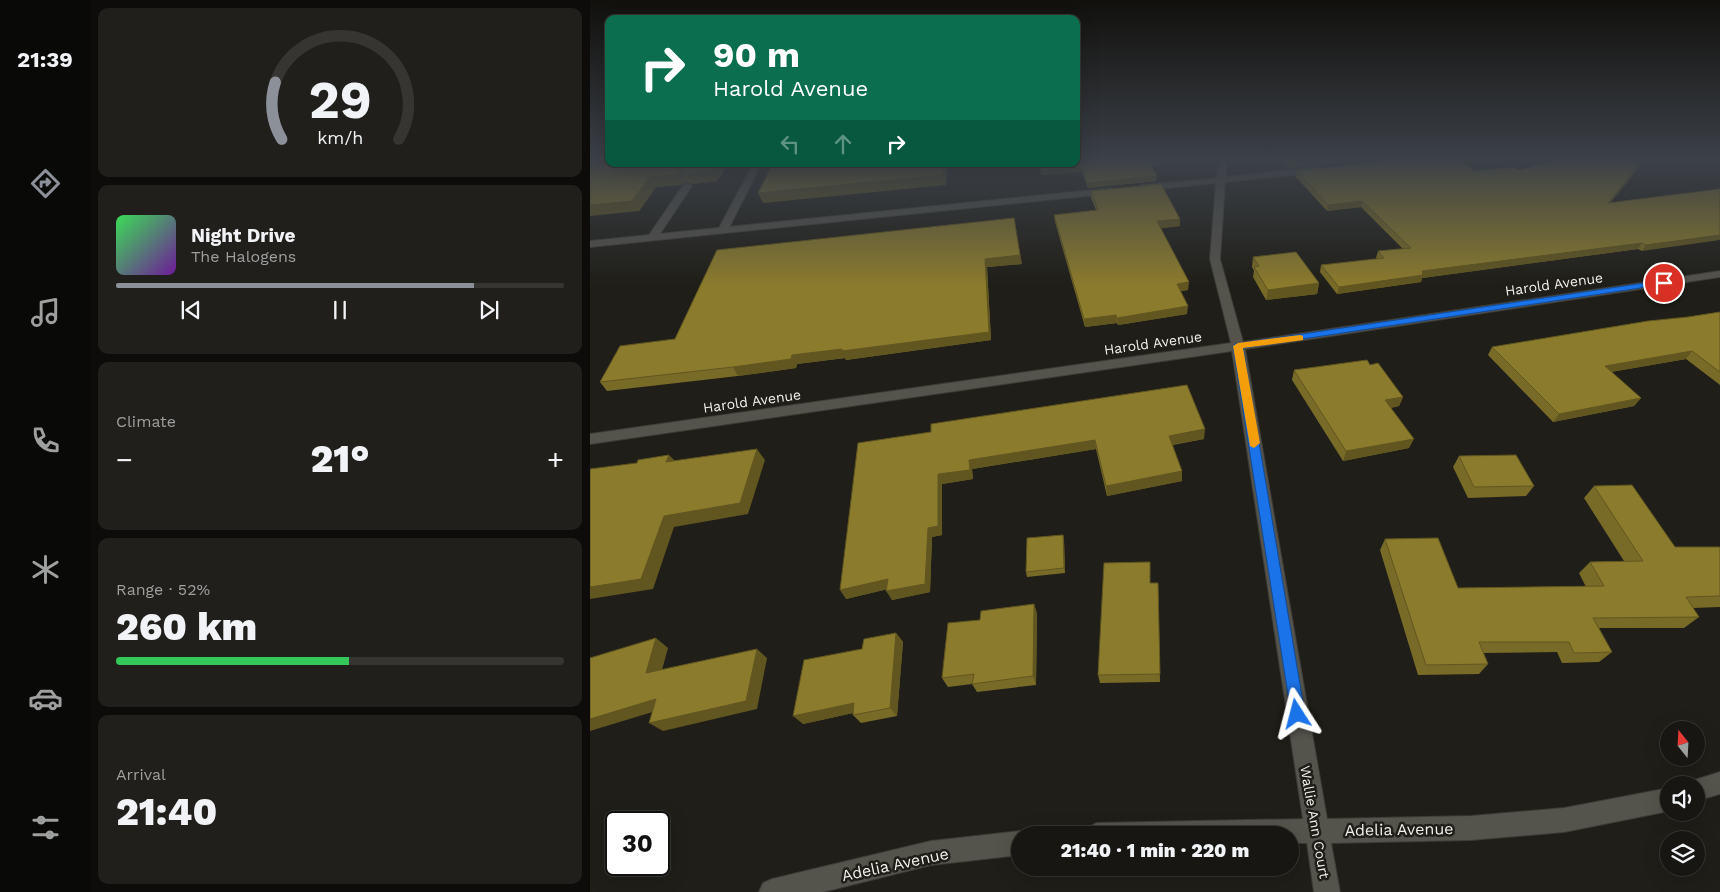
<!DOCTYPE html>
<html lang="en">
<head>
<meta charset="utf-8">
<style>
  body { margin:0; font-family:"Work Sans",sans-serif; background:#201f1b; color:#f1f3f6; height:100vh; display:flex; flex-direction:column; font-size:19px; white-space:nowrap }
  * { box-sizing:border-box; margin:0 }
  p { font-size:16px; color:#9e9f9f }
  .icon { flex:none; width:28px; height:28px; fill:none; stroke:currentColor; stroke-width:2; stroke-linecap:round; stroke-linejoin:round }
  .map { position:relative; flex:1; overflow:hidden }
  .panel { display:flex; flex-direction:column; gap:8px; padding:8px; background:#0d0c0a; width:500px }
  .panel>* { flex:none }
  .banner { position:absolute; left:15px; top:15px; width:475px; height:152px; border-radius:10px; box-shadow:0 5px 20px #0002,0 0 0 1px #363532; background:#0b6e4f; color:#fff; overflow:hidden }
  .needle { width:32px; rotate:342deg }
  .buttons { position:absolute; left:1070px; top:721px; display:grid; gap:10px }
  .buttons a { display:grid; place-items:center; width:45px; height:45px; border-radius:50%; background:#171612; box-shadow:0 5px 20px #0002,0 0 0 1px #363532; font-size:25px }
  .speed { position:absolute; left:15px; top:811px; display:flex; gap:10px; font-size:25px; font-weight:700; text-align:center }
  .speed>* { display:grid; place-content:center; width:65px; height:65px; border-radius:50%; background:#171612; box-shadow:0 5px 20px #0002,0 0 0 1px #363532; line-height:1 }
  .speed .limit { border:2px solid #111; border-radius:8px; background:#fff; color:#111 }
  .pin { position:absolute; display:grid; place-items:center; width:42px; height:42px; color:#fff; margin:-21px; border:2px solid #fff; border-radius:50%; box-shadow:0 1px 5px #0007 }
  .me { position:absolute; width:55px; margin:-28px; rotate:351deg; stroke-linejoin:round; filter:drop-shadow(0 0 4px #0008) }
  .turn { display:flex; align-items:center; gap:18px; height:105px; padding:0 25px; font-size:22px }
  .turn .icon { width:65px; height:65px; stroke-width:2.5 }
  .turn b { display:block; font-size:35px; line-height:42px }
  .lanes { display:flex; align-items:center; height:48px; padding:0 25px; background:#0003; justify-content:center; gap:25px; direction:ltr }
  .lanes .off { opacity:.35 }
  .big { font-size:38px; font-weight:800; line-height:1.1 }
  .panel .tile { flex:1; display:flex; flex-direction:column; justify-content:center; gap:8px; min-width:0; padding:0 18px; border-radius:10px; background:#201f1b }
  .panel .dial { align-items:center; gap:0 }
  .dial svg { height:130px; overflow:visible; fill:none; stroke:#363532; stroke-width:7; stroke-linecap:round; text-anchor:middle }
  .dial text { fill:#f1f3f6; stroke:none }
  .song { display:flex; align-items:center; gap:15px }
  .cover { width:60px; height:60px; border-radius:8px; background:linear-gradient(135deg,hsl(130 70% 55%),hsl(280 70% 35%)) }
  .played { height:5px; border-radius:2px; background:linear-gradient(90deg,#8c9099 80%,#363532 80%) }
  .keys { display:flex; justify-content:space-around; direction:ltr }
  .heat { display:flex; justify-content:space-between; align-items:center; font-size:28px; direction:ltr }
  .charge { height:8px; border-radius:4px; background:linear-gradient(90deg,#34c759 52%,#363532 0) }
  .trip { position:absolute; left:421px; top:826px; width:288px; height:50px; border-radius:25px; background:#171612; box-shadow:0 5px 20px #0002,0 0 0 1px #363532; font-weight:800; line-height:50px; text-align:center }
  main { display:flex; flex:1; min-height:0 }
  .tabs { display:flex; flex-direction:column; width:90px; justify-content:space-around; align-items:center; background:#090907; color:#9e9f9f }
  .tabs .icon { width:35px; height:35px }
  .tabs .selected { color:#8c9099 }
  .tabs b { font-size:22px; color:#f1f3f6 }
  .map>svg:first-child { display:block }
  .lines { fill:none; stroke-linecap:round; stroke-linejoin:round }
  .service-casing { stroke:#3c3b37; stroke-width:2 }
  .minor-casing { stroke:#3c3b37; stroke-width:2 }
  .service { fill:#54534c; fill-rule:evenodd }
  .minor { fill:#54534c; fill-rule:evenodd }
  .wall { fill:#786a27 }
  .shaded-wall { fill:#615620 }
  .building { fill:#8b7b2d; stroke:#615620 }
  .route { fill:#1a73e8; stroke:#114b97 }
  .slow { fill:#f59e0b }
  .labels { text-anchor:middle; stroke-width:5; stroke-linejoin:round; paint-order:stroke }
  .street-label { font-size:14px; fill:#f1f0ec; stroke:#1f1e18 }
  .near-street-label { font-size:16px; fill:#f1f0ec; stroke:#1f1e18 }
</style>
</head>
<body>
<main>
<nav class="tabs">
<b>21:39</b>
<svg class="icon selected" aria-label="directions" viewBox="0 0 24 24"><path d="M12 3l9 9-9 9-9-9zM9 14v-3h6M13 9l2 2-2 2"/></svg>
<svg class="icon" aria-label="music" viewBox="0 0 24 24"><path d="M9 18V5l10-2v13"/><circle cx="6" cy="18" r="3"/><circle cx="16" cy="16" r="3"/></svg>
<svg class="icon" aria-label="phone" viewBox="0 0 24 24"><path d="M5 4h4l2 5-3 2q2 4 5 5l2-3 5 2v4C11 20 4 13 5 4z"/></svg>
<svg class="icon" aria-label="climate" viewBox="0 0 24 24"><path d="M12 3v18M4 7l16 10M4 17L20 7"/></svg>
<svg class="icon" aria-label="car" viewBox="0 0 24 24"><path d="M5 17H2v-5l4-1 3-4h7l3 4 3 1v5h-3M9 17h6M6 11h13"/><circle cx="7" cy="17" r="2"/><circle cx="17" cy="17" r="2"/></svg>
<svg class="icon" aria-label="filters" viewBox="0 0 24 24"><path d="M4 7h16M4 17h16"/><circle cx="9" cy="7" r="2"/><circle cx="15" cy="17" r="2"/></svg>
</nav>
<section class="panel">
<div class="tile dial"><svg viewBox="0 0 100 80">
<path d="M14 69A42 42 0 1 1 86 69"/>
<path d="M14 69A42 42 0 0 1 10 34" stroke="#8c9099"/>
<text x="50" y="56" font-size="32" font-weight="700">29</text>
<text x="50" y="72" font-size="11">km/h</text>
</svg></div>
<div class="tile">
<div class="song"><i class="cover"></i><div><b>Night Drive</b><p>The Halogens</p></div></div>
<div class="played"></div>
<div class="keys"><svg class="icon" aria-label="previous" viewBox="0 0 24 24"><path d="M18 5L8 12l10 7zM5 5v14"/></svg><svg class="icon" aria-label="pause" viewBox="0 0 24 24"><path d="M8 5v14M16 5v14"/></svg><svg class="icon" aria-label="next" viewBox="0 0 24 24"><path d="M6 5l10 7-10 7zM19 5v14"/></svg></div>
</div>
<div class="tile"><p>Climate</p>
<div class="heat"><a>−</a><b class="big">21°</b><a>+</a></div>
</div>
<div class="tile"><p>Range · 52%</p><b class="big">260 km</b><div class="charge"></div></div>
<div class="tile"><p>Arrival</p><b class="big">21:40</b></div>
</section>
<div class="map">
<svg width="1130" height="892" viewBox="0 0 1130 892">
  <rect width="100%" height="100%" fill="#1f1e18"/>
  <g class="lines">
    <g class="service-casing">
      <g id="service">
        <polygon points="163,164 171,164 138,230 133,233 129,232 128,230"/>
        <polygon points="97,183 102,186 67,238 66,240 58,240 57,238 94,184"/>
      </g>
    </g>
    <g class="minor-casing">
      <g id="minor">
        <polygon points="628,161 636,161 636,177 726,167 730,170 726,173 635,182 630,259 653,342 1130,271 1130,277 655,349 737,819 881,816 974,808 1079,788 1079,811 974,832 881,840 741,843 750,892 724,892 717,843 700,843 700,835 495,835 499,827 507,823 713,819 642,351 0,444 0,434 641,343 620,259 626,183 552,191 547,188 552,185 627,178"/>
        <polygon points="522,188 527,191 525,193 0,247 0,241"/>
        <polygon points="1130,772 1130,794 1106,801 1106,785 1097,785 1098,782"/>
        <polygon points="430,831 439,835 430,835 430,855 341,865 233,892 169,892 173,883 182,879 341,841"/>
      </g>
    </g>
    <use href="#service" class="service"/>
    <use href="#minor" class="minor"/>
  </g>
  <g class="wall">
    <polygon points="692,161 759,161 698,168"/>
    <polygon points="19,164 138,164 127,181 102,184 96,181 91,185 66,187 49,211"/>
    <polygon points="448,164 574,164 561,165 566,181 498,188 492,172 452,175"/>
    <polygon points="1051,165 1020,203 1130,189 1052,251 1048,249 832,278 831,282 747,294 730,272 731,265 787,259 786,258 788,251 813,249 771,207 737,211 706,177 707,171 928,170"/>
    <polygon points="501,191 590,226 570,228 598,290 590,291 597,314 528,325 527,323 495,327 465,222 464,215 506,210 501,198"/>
    <polygon points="127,250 432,264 397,267 401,340 256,360 255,358 207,364 206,368 148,376 17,391 10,382 85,339"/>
    <polygon points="663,257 729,283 727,294 676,300 663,277 664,271 662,267"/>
    <polygon points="1130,312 1130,385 1096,359 1021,372 1051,398 1044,406 963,422 898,355 902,347"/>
    <polygon points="704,370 813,397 809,406 801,408 819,448 753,461 702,380"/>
    <polygon points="614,439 583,445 592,481 517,496 506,449 382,469 383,479 352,484 352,535 342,537 340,592 302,600 297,589 256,599 268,443"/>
    <polygon points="869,456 944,486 936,496 878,498 863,467"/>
    <polygon points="1004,486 1085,547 1130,547 1130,607 1103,608 1109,617 1094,628 1009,628 1022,652 1009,662 972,663 967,652 893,653 898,664 889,674 828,675 790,550 795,539 868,588 996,587 989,573 1000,562 1034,561 994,498"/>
    <polygon points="473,535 474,540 475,573 437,577 436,572"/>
    <polygon points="560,583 568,583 570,682 510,683 508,675"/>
    <polygon points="444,604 447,614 446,685 387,692 382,684 358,687 352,678 390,620"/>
    <polygon points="306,633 313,642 307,716 271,723 263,715 263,713 213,724 272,649"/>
  </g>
  <g class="shaded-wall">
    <polygon points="558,161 574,161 574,164 558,165"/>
    <polygon points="703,161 759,161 698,168 699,162"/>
    <polygon points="1052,161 1051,165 1014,209 1018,203"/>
    <polygon points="127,164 138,164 127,181 102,184 96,174"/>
    <polygon points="354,164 357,164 356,185 173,203 168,193"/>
    <polygon points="491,167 492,172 452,175 451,171"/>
    <polygon points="91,171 96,181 91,185 66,187 49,211 0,216 0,205 60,177"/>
    <polygon points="567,176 566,181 498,188 497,183"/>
    <polygon points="772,201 771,207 737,211 738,205"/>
    <polygon points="424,218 432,264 397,267 401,340 256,360 255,358 207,364 206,368 148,376 143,367 202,355 395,259"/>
    <polygon points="590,219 590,226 567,229 567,221"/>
    <polygon points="1130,235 1130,240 1052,251 1056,245"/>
    <polygon points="1052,243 1048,249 832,278 831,282 747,294 749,287 832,271"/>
    <polygon points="599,282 598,290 587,292 587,284"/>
    <polygon points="729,283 727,294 676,300 678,290"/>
    <polygon points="598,306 597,314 528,325 527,318"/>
    <polygon points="526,315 527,323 495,327 494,319"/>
    <polygon points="1102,351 1096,359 1009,374 1015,366"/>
    <polygon points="813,397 809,406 791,409 795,400"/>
    <polygon points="1051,398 1044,406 963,422 969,414"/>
    <polygon points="615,429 614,439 579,445 579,436"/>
    <polygon points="824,439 819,448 753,461 756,451"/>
    <polygon points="505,440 506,449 382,469 383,479 352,484 352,535 342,537 340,592 302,600 296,591 338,528 348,474 379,460"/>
    <polygon points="167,449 175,460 158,514 84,527 63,589 0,599 0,587 74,516"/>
    <polygon points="79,455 89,465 76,462"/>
    <polygon points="592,471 592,481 517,496 516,486"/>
    <polygon points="473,535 474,540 475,573 474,568"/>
    <polygon points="298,579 303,588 256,599 250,590"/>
    <polygon points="444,604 447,614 446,685 443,676"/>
    <polygon points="306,633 313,642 307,716 300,708"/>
    <polygon points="66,638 78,648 69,681 56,673"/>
    <polygon points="167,649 177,658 167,709 73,731 59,723"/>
    <polygon points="66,699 79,707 0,731 0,719"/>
    <polygon points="264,703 272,711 213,724 203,716"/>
  </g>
  <g class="building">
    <polygon points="0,161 19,161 19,164 127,164 121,172 96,174 91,171 86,175 60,177 42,201 0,205"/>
    <polygon points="486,161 559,161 567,176 497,183 491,167 451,171 449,164 486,164"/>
    <polygon points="800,161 872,161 885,171 924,167 928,170 965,161 1052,161 1018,203 1130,189 1130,235 1056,245 1052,243 832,271 833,275 749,287 731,265 794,258 788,251 821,248 772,201 738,205 707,171"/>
    <polygon points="183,164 354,164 353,175 168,193"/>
    <polygon points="571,184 590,219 567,221 599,282 587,284 598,306 527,318 526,315 494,319 464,215 508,210 501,191"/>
    <polygon points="424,218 430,255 395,259 399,332 252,351 252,349 202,355 201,359 143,367 10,382 30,346 85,339 127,250"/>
    <polygon points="706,252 729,283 678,290 664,267 669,266 663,257"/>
    <polygon points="1130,312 1130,372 1102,351 1015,366 1051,398 969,414 902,347 1058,321 1098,317"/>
    <polygon points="777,360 780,365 788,363 813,397 795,400 824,439 756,451 704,370"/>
    <polygon points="597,385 615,429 579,436 592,471 516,486 505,440 379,460 380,470 348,474 348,526 338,528 335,584 296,591 298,579 250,590 268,443 341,432 341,424"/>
    <polygon points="167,449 150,503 74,516 51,579 0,587 0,469 47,463 48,460 79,455 76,462"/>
    <polygon points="926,455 944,486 884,487 869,456"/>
    <polygon points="1042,485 1085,547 1130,547 1130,596 1096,597 1109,617 1003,618 1022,652 984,653 979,642 889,642 898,664 836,665 795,539 848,538 868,588 1014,586 1000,562 1053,561 1004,486"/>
    <polygon points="473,535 474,568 436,572 437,538"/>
    <polygon points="560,562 560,583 568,583 570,674 508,675 514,563"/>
    <polygon points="444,604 443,676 382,684 384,674 352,678 358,623 390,620 391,611"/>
    <polygon points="306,633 300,708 263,715 264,703 203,716 214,660 272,649 274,639"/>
    <polygon points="66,638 56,673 167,649 156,701 59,723 66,699 0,719 0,658"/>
  </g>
  <linearGradient id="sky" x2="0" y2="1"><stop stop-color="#11100d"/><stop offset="0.56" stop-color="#3c4148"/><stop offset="1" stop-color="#3c4148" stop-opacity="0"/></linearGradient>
  <rect width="1130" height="286" fill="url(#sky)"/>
  <polygon class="route" points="1074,280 1077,281 1077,284 653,348 715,714 713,720 707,722 702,720 643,346 645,344"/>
  <polygon class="slow" points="710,335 713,336 713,340 653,348 670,443 664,448 660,446 643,346 648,343"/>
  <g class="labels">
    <g class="street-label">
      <text transform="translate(964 284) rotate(-8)" y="5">Harold Avenue</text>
      <text transform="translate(563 343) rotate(-8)" y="5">Harold Avenue</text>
      <text transform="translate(162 401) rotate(-8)" y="5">Harold Avenue</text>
      <text transform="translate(725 822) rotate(80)" y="5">Wallie Ann Court</text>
    </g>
    <g class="near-street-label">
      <text transform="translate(809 829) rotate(-1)" y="6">Adelia Avenue</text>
      <text transform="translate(305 864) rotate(-12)" y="6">Adelia Avenue</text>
    </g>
  </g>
</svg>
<div class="buttons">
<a><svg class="needle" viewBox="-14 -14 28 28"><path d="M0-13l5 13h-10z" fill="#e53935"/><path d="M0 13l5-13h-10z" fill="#9e9f9f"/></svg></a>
<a><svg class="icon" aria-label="sound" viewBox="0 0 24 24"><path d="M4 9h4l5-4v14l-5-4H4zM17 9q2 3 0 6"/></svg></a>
<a><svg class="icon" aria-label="layers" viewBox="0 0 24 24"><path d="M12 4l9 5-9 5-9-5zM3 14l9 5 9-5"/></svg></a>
</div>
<div class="speed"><div class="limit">30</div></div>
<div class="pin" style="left:1074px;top:283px;background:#d93025"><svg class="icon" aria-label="arrive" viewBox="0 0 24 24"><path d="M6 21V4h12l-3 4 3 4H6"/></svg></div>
<svg class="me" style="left:707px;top:714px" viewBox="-20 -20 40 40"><path d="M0-17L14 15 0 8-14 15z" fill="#1a73e8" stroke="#fff" stroke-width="4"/></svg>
<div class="trip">21:40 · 1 min · 220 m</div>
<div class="banner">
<div class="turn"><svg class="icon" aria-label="right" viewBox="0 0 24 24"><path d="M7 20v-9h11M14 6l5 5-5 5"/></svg><div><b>90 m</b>Harold Avenue</div></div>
<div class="lanes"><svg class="icon off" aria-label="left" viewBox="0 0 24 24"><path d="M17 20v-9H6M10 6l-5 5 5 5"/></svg><svg class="icon off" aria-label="ahead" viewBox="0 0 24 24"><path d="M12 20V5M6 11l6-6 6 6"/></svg><svg class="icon" aria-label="right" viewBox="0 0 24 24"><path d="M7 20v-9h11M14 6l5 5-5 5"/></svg></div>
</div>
</div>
</main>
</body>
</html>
